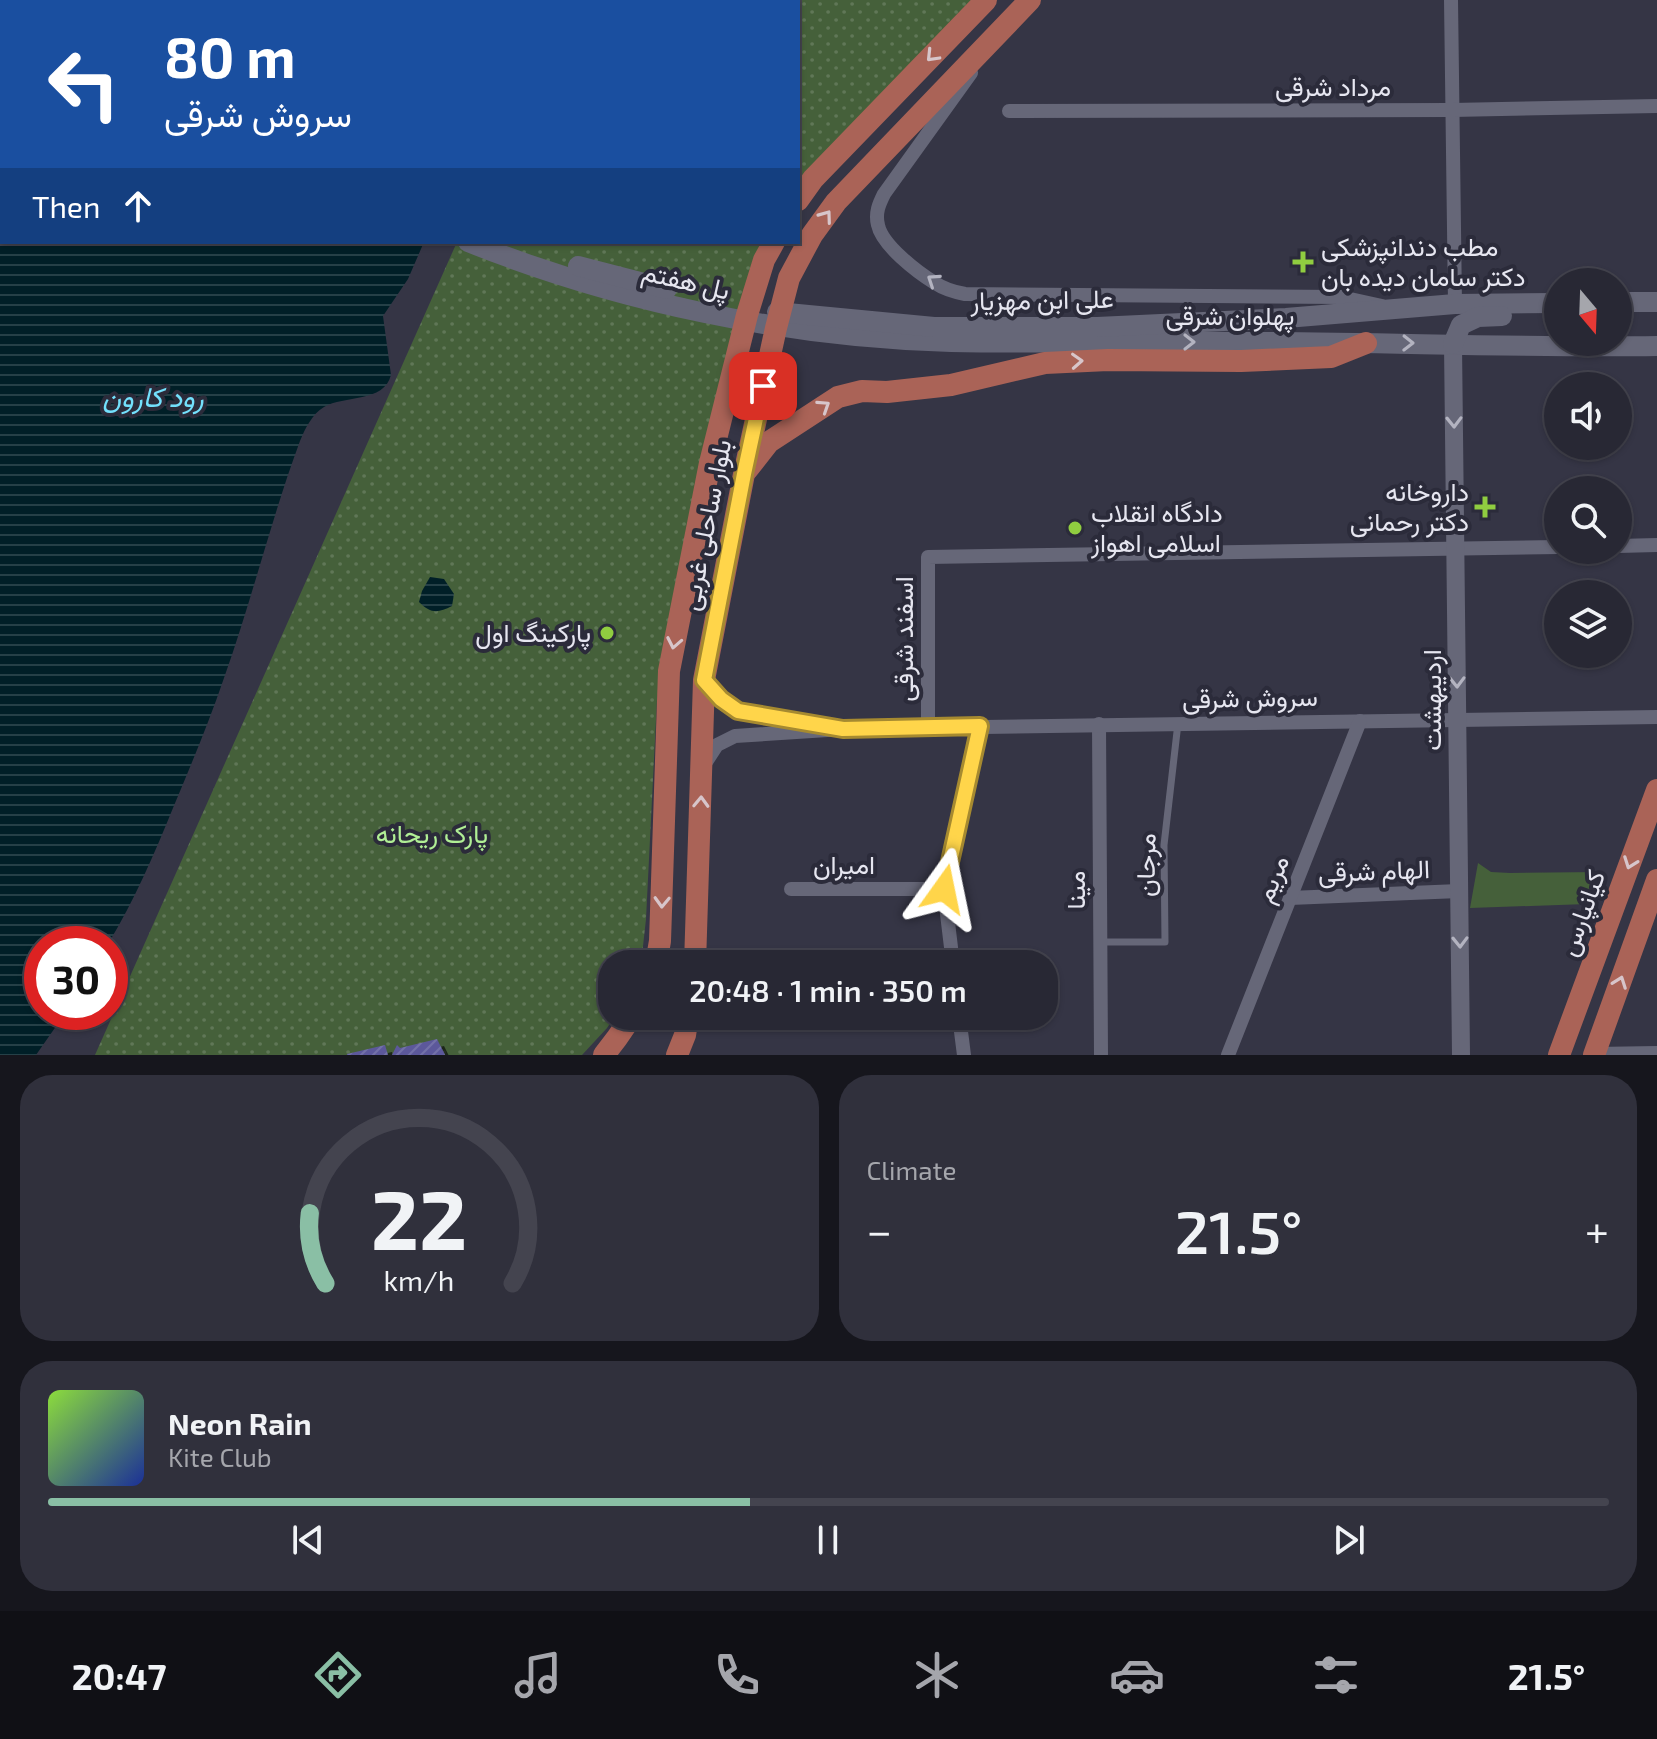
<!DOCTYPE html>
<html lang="en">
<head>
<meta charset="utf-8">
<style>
  body { margin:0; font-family:"Exo 2",Vazirmatn,sans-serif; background:#30303c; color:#f1f3f6; height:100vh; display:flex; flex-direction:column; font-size:30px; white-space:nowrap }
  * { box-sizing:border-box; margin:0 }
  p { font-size:26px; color:#a5a6ac }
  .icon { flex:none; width:44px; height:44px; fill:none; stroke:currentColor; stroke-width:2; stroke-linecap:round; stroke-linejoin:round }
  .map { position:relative; height:1055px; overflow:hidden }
  .drawer { display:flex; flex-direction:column; gap:20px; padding:20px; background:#16161d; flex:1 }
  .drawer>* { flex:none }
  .top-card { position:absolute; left:0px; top:0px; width:800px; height:244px; box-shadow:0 2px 6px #0004,0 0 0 2px #44444f; background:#1a4fa0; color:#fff; overflow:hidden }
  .needle { width:52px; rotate:161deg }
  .controls { position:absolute; left:1544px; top:268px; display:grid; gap:16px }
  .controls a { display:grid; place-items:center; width:88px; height:88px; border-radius:50%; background:#282834; box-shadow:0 2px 6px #0004,0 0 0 2px #44444f; font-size:40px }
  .speed { position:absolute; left:24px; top:926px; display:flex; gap:16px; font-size:40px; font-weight:700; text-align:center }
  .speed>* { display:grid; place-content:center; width:104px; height:104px; border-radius:50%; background:#282834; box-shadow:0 2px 6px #0004,0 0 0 2px #44444f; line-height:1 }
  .speed .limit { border:12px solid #d22; background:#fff; color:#111 }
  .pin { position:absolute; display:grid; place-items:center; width:68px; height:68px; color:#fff; margin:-34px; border-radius:16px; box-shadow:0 4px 12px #0006 }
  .me { position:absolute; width:88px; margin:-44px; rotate:12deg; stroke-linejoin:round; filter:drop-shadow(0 0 6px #0008) }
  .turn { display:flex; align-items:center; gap:28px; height:168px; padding:0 32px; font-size:36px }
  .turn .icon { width:104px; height:104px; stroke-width:2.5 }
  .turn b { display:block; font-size:56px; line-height:68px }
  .then { display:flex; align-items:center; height:76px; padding:0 32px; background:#0003; gap:16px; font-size:30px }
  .big { font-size:60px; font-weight:600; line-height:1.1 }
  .drawer .card { flex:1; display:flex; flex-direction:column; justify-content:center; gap:12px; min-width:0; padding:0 28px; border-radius:32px; background:#30303c }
  .drawer .dial { align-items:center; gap:0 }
  .dial svg { height:208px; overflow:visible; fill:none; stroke:#44444f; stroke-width:7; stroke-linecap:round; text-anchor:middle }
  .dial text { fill:#f1f3f6; stroke:none }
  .song { display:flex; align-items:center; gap:24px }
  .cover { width:96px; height:96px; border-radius:12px; background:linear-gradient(135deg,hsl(90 70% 55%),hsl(230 70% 35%)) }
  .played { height:8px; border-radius:4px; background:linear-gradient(90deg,#8abfa5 45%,#44444f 45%) }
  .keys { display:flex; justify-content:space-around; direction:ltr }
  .heat { display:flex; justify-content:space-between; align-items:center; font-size:44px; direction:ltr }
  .drawer .tiles { flex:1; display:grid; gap:20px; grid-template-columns:1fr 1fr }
  .card:last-child { grid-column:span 2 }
  .trip { position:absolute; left:598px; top:950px; width:460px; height:80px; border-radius:32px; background:#282834; box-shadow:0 2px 6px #0004,0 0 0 2px #44444f; font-weight:600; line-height:80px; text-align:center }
  .tab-bar { display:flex; height:128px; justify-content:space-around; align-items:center; background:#101015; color:#a5a6ac }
  .tab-bar .icon { width:56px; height:56px }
  .tab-bar .selected { color:#8abfa5 }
  .tab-bar b { font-size:36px; color:#f1f3f6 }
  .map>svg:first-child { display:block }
  .grass { fill:#45603a }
  .park { fill:url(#park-dots) }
  .water { fill:url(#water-rules) }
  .building { fill:url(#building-hatch); filter:url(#shadow) }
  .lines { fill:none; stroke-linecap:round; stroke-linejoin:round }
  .service { stroke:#666778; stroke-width:7 }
  .minor { stroke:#666778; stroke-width:14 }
  .tertiary { stroke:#666778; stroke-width:18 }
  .secondary { stroke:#666778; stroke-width:20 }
  .primary { stroke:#aa6357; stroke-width:22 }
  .oneway { stroke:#d7c5ca }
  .oneway2 { stroke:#b3b3c0 }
  .route-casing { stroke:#a68a30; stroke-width:20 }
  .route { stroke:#ffd54a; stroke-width:14 }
  .poi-dot { fill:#90cd40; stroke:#2b2b3a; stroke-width:3 }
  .labels { text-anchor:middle; stroke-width:8; stroke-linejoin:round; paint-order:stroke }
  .street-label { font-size:26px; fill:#e6e6f0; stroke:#2b2b3a }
  .poi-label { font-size:26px; fill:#e6e6f0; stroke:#2b2b3a; text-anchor:start }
  .park-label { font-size:26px; fill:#b0ef95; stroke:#2b2b3a }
  .water-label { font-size:28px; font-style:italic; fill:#73e0fc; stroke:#2b2b3a }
</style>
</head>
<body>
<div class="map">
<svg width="1657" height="1055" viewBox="0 0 1657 1055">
  <defs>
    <pattern id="park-dots" width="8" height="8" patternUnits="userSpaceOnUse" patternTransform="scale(2)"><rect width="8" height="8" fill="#45603a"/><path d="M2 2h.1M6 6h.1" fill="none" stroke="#607757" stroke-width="1.8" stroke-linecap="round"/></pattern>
    <pattern id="water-rules" width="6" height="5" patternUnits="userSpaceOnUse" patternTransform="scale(2)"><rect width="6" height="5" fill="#001f27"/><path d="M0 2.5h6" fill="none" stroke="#254047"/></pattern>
    <pattern id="building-hatch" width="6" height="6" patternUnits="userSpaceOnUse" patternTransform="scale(2)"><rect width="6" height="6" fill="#5c599b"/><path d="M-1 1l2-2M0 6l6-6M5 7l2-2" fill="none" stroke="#7371a9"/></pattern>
    <filter id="shadow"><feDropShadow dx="7" dy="7" stdDeviation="0" flood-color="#0009"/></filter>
  </defs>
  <rect width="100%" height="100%" fill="#353545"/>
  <polygon class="grass" points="1478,863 1491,872 1510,873 1601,872 1587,904 1470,908"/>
  <g class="park">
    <polygon points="708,0 982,0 798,196 798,2 703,2"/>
    <polygon points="457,242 772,242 705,461 657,699 646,919 641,964 612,964 612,1016 615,1016 607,1028 582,1055 95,1055"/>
  </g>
  <g class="water">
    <path d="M0,0H22L30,2H2V242H424L408,279L383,316L391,375C384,403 344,395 324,407C312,414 305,429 300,441C271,519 252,600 224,678C209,722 191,765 173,808C154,855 134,901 108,944H42V1012H66L36,1055H0Z"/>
    <polygon points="43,0 593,0 590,2 37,2"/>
    <path d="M430,577L444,579L454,594L452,606C438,613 431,614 419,602L422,591Z"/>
  </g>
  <g class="building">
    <polygon points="437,1039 445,1055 392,1055 397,1045 400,1048"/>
    <polygon points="385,1045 388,1055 347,1055 347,1054"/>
  </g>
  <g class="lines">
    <polyline class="service" points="1100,942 1165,942 1164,845 1178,723"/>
    <g class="minor">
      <polyline points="1451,0 1455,304"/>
      <path d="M971,73L884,194C879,204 875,213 878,225C882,245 917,272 935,283C944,289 954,292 965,294L1341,297L1382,306"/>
      <polyline points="1009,111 1452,110 1657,106"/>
      <polyline points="1618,546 1657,545"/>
      <polyline points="1099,724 1101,1055"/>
      <polyline points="928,727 928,557 1558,547"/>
      <polyline points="843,729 1657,717"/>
      <polyline points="704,765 717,745 735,736 843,729 738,711 721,699 704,680"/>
      <polyline points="791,889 944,889"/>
      <polyline points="1290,898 1459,891"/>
      <polyline points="953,964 944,889 980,726"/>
      <polyline points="959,1016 964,1055"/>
      <polyline points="1594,1054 1657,1053"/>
      <polyline points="1228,1055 1360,721"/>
    </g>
    <polyline class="tertiary" points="1453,344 1461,1055"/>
    <g class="secondary">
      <polyline points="67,0 69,2"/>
      <polyline points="90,0 93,2"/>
      <path d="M468,242C618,302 789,338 951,342C1049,344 1148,341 1247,342C1383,342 1520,348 1657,346"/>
      <polyline points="578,266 667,289"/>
      <polyline points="1618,302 1657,302"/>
      <polyline points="777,312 934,327 1097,327 1286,318 1455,304 1558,303"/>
      <polyline points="1453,344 1461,325 1478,317 1502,316"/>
    </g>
    <g class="primary">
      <polyline points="798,200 813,179 986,0"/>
      <polyline points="747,470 769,442 838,397 862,391 887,392 951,385 1045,363 1108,360 1241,361 1331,357 1366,343"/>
      <polyline points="656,964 660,941 669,671 710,463 747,315 764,260 774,242"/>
      <polyline points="695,964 704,680 744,474 776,328 789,278 812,235 836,202 1030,0"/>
      <polyline points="604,1055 617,1038 632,1016"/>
      <polyline points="677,1055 685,1035 688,1016"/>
      <polyline points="1559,1055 1657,790"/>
      <polyline points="1594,1055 1657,880"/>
    </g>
  </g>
  <defs><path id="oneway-chevron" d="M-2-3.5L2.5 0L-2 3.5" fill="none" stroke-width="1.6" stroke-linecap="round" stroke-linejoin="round" transform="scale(2)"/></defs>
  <g class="oneway">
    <use href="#oneway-chevron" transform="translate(932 56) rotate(134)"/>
    <use href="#oneway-chevron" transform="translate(826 216) rotate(-54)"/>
    <use href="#oneway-chevron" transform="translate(1077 361) rotate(-3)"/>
    <use href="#oneway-chevron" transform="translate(824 406) rotate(-33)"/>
    <use href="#oneway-chevron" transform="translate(674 643) rotate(101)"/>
    <use href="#oneway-chevron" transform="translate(701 802) rotate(-88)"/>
    <use href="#oneway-chevron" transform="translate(1630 863) rotate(110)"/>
    <use href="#oneway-chevron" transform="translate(662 902) rotate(92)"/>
    <use href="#oneway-chevron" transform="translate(1620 982) rotate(-70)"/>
  </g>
  <g class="oneway2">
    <use href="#oneway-chevron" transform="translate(933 280) rotate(-146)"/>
    <use href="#oneway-chevron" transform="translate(1189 342)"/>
    <use href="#oneway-chevron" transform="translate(1408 343) rotate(1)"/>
    <use href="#oneway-chevron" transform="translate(1454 422) rotate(89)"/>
    <use href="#oneway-chevron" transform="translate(1457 682) rotate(89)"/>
    <use href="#oneway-chevron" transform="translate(1460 942) rotate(89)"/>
  </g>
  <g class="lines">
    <g class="route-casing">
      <polyline id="route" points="763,386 744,474 704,680 721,699 738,711 843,729 980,726 944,889"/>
    </g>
    <use href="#route" class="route"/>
  </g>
  <g class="poi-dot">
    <path d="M1299 250h8v8h8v8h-8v8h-8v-8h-8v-8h8z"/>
    <path d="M1481 495h8v8h8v8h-8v8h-8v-8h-8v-8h8z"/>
    <circle cx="1075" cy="528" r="8"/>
    <circle cx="607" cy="633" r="8"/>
  </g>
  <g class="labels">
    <g class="street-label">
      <text x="1333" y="96">مرداد شرقی</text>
      <text transform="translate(686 281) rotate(13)" y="9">پل هفتم</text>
      <text transform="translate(1042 300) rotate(-1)" y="9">علی ابن مهزیار</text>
      <text x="1230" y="325">پهلوان شرقی</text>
      <text transform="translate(706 525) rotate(-79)" y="9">بلوار ساحلی غربی</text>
      <text transform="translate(904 639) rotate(-90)" y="9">اسفند شرقی</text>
      <text transform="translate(1250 698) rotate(-1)" y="9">سروش شرقی</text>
      <text transform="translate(1432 700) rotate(-90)" y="9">اردیبهشت</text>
      <text x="844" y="874">امیران</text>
      <text transform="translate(1146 865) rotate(-89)" y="9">مرجان</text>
      <text transform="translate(1374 871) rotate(-2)" y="9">الهام شرقی</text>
      <text transform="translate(1272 879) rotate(-68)" y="9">مریم</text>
      <text transform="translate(1076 890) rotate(-90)" y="9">مینا</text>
      <text transform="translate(1582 913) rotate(-70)" y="9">کیانپارس</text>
    </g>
    <g class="poi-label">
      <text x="1321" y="256">مطب دندانپزشکی<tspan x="1321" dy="30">دکتر سامان دیده بان</tspan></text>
      <text x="1469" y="501" text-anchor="end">داروخانه<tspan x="1469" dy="30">دکتر رحمانی</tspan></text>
      <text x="1091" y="522">دادگاه انقلاب<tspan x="1091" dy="30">اسلامی اهواز</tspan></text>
      <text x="591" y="642" text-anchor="end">پارکینگ اول</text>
    </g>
    <g class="park-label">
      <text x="432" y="843">پارک ریحانه</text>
    </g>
    <g class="water-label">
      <text x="153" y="407">رود کارون</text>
    </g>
  </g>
</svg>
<div class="controls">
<a><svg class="needle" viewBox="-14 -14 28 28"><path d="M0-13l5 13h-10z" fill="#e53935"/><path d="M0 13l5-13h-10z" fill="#a5a6ac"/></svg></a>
<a><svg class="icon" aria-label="sound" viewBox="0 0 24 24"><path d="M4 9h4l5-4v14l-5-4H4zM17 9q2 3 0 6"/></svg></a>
<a><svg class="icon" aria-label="search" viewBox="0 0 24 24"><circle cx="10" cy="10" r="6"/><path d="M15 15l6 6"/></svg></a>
<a><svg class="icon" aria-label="layers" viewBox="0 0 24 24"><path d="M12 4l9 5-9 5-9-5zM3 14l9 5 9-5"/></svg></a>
</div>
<div class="speed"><div class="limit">30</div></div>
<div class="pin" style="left:763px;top:386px;background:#d93025"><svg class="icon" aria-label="arrive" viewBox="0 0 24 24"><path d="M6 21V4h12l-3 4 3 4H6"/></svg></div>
<svg class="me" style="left:944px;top:889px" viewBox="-20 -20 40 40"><path d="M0-17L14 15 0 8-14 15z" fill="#ffd54a" stroke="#fff" stroke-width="4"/></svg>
<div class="trip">20:48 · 1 min · 350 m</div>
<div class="top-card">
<div class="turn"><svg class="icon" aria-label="left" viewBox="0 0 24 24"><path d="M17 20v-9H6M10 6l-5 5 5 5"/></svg><div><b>80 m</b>سروش شرقی</div></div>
<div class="then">Then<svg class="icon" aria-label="ahead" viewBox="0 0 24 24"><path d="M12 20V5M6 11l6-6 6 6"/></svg></div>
</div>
</div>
<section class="drawer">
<div class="tiles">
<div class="card dial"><svg viewBox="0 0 100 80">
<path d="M14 69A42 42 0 1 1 86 69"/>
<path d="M14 69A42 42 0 0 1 8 42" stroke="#8abfa5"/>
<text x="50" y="56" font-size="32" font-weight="700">22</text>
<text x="50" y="72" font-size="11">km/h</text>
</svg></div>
<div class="card"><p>Climate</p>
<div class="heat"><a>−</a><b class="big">21.5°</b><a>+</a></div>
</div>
<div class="card">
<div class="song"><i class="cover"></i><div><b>Neon Rain</b><p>Kite Club</p></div></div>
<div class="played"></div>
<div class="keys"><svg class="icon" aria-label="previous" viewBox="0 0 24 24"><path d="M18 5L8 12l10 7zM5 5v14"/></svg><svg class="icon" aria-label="pause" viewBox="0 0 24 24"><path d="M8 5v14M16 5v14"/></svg><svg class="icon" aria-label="next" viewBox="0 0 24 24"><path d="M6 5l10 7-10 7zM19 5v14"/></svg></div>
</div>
</div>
</section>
<nav class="tab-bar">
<b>20:47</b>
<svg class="icon selected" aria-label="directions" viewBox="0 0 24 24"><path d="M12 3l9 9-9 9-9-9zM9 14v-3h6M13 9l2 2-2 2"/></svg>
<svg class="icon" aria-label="music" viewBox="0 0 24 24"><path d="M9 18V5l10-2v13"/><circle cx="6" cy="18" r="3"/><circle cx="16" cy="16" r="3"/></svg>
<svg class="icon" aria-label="phone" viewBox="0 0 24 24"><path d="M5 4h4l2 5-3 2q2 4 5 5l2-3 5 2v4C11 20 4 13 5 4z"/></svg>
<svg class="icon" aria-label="climate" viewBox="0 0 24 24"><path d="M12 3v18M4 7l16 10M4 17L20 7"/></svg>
<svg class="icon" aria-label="car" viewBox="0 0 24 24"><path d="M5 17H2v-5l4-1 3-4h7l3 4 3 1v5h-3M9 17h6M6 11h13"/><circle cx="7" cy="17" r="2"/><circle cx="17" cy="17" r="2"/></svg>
<svg class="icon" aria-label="filters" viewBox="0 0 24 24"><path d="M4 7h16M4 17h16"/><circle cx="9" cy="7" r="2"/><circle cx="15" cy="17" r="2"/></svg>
<b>21.5°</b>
</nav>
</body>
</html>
